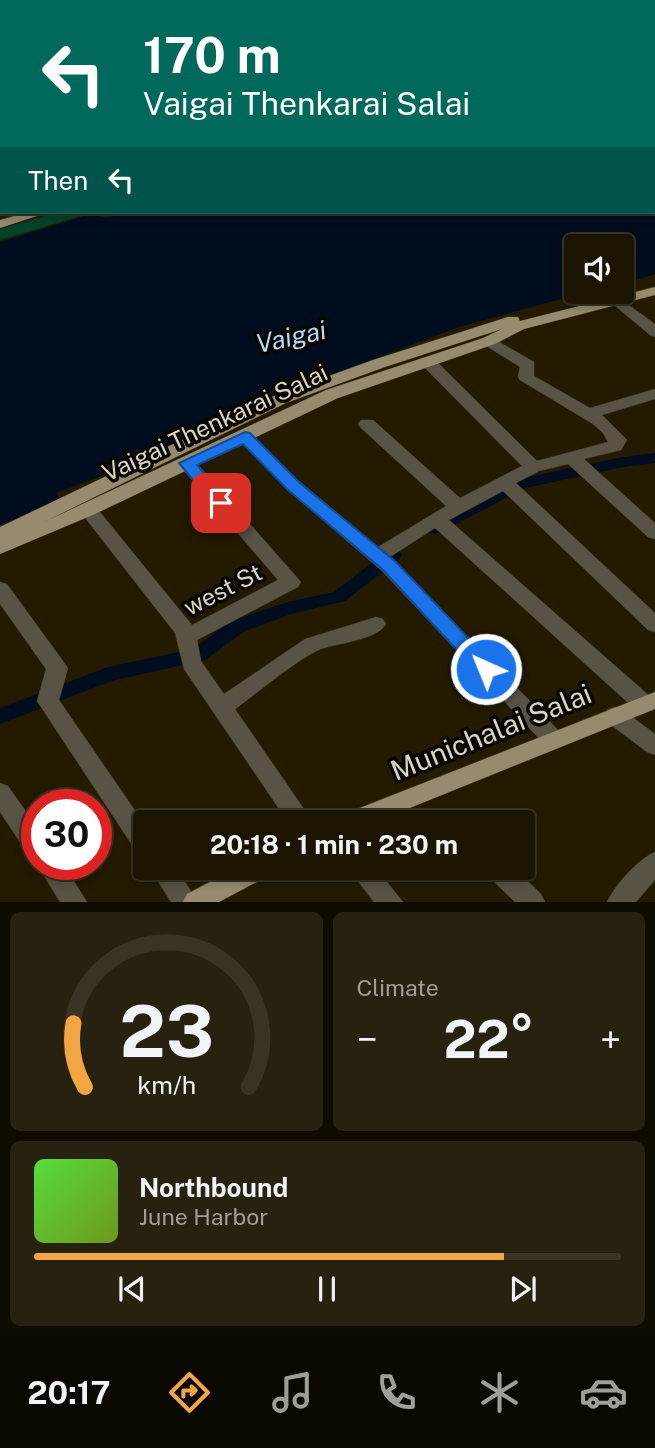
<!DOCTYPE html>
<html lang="en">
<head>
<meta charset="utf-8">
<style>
  body { margin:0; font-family:"Public Sans",sans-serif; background:#27210f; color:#f1f3f6; height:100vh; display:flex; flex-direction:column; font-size:26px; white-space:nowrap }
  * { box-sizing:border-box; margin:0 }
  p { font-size:23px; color:#9f9e99 }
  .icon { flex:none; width:38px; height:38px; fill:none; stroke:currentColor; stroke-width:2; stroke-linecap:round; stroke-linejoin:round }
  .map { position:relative; height:902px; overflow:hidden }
  .sheet { display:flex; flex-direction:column; gap:10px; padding:10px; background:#0e0b00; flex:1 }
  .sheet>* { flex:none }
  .banner { position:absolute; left:0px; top:0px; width:656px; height:214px; box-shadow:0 4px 10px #0003,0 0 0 2px #383322; background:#00695c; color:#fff; overflow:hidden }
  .buttons { position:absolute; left:564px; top:234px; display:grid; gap:14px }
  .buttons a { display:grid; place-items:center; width:70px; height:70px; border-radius:7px; background:#1a1400; box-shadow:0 4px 10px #0003,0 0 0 2px #383322; font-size:35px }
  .speed { position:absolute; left:21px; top:789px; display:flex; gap:14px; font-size:35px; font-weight:700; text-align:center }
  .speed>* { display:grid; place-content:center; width:91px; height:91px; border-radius:50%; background:#1a1400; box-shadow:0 4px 10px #0003,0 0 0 2px #383322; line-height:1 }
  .speed .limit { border:10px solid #d22; background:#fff; color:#111 }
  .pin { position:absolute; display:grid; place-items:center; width:60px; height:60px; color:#fff; margin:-30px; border-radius:14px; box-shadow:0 4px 10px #0006 }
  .me { position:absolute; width:77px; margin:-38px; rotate:316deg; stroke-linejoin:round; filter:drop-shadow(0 0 5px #0008) }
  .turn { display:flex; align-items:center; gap:24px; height:147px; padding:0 28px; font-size:32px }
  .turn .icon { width:91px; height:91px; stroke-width:2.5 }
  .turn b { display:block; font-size:49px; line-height:60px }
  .then { display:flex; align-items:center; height:66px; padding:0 28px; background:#0003; gap:14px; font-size:26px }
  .big { font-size:52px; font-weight:700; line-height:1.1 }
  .sheet .tile { flex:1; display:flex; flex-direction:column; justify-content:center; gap:10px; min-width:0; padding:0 24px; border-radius:10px; background:#27210f }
  .sheet .dial { align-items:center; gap:0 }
  .dial svg { height:182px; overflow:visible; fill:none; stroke:#383322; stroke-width:7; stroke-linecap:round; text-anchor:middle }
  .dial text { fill:#f1f3f6; stroke:none }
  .song { display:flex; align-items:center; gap:21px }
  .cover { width:84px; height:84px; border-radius:10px; background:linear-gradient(135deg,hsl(110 70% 55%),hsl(80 70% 35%)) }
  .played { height:7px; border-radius:4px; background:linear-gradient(90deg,#f3a443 80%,#383322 80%) }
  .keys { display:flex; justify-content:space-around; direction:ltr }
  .heat { display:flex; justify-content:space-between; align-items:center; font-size:38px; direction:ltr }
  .sheet .tiles { flex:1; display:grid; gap:10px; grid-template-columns:1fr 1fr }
  .tile:last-child { grid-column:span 2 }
  .trip { position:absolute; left:133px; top:810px; width:402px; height:70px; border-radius:7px; background:#1a1400; box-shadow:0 4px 10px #0003,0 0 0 2px #383322; font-weight:700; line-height:70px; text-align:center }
  .dock { display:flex; height:112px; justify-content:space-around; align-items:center; background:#0a0800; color:#9f9e99 }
  .dock .icon { width:49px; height:49px }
  .dock .on { color:#f3a443 }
  .dock b { font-size:32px; color:#f1f3f6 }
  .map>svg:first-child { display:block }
  .green { fill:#004427 }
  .water { fill:#000d1f }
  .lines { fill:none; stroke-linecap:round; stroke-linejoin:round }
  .canal { fill:#000d1f; fill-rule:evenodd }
  .minor-casing { stroke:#3d341b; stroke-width:1 }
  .major-casing { stroke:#3d341b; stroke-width:1 }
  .minor { fill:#585345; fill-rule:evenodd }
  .major { fill:#978b6f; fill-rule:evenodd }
  .route { fill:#1a73e8; stroke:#114b97; stroke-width:2 }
  .labels { text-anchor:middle; stroke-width:7; stroke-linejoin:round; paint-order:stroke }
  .street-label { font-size:24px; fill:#dad4c2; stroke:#090600 }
  .water-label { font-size:26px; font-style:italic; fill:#b5d9fa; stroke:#090600 }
  .near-street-label { font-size:28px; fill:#dad4c2; stroke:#090600 }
</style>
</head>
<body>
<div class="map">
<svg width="655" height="902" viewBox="0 0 655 902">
  <rect width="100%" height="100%" fill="#231a00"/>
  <polygon class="green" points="59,212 84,215 0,240 0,229"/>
  <polygon class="water" points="655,34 655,274 621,284 621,247 576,247 576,292 586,292 459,327 245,407 108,480 104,475 56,493 62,500 0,525 0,242 91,214 105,218 133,212 654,212"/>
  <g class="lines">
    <g class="canal">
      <polygon points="655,453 655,463 623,467 525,488 439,533 427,533 425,529 427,525 514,480 623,457"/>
      <polygon points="393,549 399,551 402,555 399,559 345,601 291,614 245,631 205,660 111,681 0,724 0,708 108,667 193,649 231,621 288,602 334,592 387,551"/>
    </g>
    <g class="minor-casing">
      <g id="minor">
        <polygon points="79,0 96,0 78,2"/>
        <polygon points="122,0 133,0 134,2 123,2"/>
        <polygon points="173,0 188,0 172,2"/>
        <polygon points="278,0 293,0 294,2 279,2"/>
        <polygon points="340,0 358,0 359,2 341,2"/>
        <polygon points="415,0 425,0 426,2 416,2"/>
        <polygon points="548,0 562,0 563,2 549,2"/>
        <polygon points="0,16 2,16 0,23"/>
        <rect x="654" y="28" width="1" height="6"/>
        <rect x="0" y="53" width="2" height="6"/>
        <rect x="0" y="74" width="2" height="8"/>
        <polygon points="0,92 2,92 0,99"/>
        <polygon points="2,137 2,145 0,146 0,138"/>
        <polygon points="2,197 2,206 0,206 0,198"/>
        <polygon points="619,298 655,324 655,337 650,335 614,305 612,302"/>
        <polygon points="489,336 534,362 534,376 590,408 655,389 655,399 602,415 627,440 621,450 584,459 655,523 655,539 648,537 568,464 539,471 516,483 655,613 655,632 648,630 503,491 449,520 652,698 655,704 652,710 644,712 636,710 435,528 390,557 562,734 565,740 562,746 554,749 546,746 382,571 288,490 236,437 245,432 251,433 300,482 378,547 446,506 361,428 358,424 361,420 373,420 460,498 522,466 421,364 419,361 421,358 433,358 537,461 608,442 603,433 593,424 520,380 518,377 520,367 483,344 481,341"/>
        <path d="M187,457L193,459L301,582L298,587L197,640L201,661L224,694L305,639L376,617L383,619L386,624C377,640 338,643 321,649C299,658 256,694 235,709L313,822H288L184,669L175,633L79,510L88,504L95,506L192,625L278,580L181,467L178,463Z"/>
        <polygon points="0,582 7,584 68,668 59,700 145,825 145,854 136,851 37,701 46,669 0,604"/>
        <polygon points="615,707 623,710 655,734 655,755 647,752 607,722 604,716 607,710"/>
        <polygon points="0,783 8,786 37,827 37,857 28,854 0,812"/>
        <path d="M655,852V880L636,902H607C615,885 638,859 655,852Z"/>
        <polygon points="37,864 63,864 87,902 60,902"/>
        <polygon points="150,868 176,868 198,902 171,902"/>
        <polygon points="348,868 376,868 403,902 374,902"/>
        <polygon points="485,868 514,868 541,894 545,902 515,902 488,876"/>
      </g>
    </g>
    <g class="major-casing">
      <g id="major">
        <rect x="654" y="18" width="1" height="6"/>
        <polygon points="28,212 49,212 0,228 0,220"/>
        <path d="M655,287V295L524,329L495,344L338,398L95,514L0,554V527L274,396L373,360L508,317H518L520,321ZM502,329L483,338L326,390L44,522L286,403L385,367Z"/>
        <polygon points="655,692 655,709 375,822 338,822 342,815"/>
        <polygon points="236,868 271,868 268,876 219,902 183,902 187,894"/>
      </g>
    </g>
    <use href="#minor" class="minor"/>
    <use href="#major" class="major"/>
  </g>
  <polygon class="route" points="245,432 250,433 300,483 396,562 493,664 496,669 493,674 479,674 383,570 288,490 243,444 197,465 230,503 227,507 215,507 179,463"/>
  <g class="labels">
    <g class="street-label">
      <text transform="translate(215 423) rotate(-25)" y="8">Vaigai Thenkarai Salai</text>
      <text transform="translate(223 590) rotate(-27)" y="8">west St</text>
    </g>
    <g class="water-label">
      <text transform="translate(291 337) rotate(-12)" y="9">Vaigai</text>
    </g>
    <g class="near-street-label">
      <text transform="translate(491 732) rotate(-22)" y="10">Munichalai Salai</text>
    </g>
  </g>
</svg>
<div class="buttons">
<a><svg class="icon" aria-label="sound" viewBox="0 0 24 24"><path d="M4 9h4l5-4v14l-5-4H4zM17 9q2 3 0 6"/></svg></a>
</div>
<div class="speed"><div class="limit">30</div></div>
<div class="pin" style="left:221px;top:503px;background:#d93025"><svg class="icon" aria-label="arrive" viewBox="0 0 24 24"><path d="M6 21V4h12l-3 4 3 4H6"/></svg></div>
<svg class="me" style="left:486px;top:669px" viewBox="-20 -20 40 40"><circle r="17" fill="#1a73e8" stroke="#fff" stroke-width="3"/><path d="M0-11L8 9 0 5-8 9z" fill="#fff"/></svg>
<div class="trip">20:18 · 1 min · 230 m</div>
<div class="banner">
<div class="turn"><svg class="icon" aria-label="left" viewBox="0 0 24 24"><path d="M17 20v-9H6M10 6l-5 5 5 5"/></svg><div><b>170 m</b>Vaigai Thenkarai Salai</div></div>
<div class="then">Then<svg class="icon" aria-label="left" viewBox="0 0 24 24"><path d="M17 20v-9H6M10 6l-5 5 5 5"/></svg></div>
</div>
</div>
<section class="sheet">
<div class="tiles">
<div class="tile dial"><svg viewBox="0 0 100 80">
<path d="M14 69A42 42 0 1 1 86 69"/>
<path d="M14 69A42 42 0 0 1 9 41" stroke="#f3a443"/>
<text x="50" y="56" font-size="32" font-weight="700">23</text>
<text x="50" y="72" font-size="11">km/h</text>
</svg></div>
<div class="tile"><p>Climate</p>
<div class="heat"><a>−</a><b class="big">22°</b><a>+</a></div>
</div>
<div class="tile">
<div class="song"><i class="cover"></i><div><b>Northbound</b><p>June Harbor</p></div></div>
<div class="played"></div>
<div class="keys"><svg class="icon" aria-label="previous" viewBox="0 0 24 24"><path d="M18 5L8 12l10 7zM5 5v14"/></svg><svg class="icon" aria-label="pause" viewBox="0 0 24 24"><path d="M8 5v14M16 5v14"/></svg><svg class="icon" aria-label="next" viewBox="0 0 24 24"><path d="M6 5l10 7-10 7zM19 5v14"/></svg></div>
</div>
</div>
</section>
<nav class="dock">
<b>20:17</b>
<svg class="icon on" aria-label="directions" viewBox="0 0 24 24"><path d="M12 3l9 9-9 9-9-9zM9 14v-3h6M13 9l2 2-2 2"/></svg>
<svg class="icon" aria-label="music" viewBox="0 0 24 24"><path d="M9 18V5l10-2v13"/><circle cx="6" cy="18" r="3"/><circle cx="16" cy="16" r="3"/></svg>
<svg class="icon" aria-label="phone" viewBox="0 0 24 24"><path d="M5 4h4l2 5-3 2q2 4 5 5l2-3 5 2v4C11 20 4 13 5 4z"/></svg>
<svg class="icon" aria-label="climate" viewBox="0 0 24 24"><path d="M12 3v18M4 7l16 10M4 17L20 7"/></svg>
<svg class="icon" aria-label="car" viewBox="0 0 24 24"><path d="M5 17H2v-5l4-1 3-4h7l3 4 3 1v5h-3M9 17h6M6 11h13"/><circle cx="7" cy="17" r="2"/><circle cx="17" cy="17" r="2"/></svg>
</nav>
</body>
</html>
